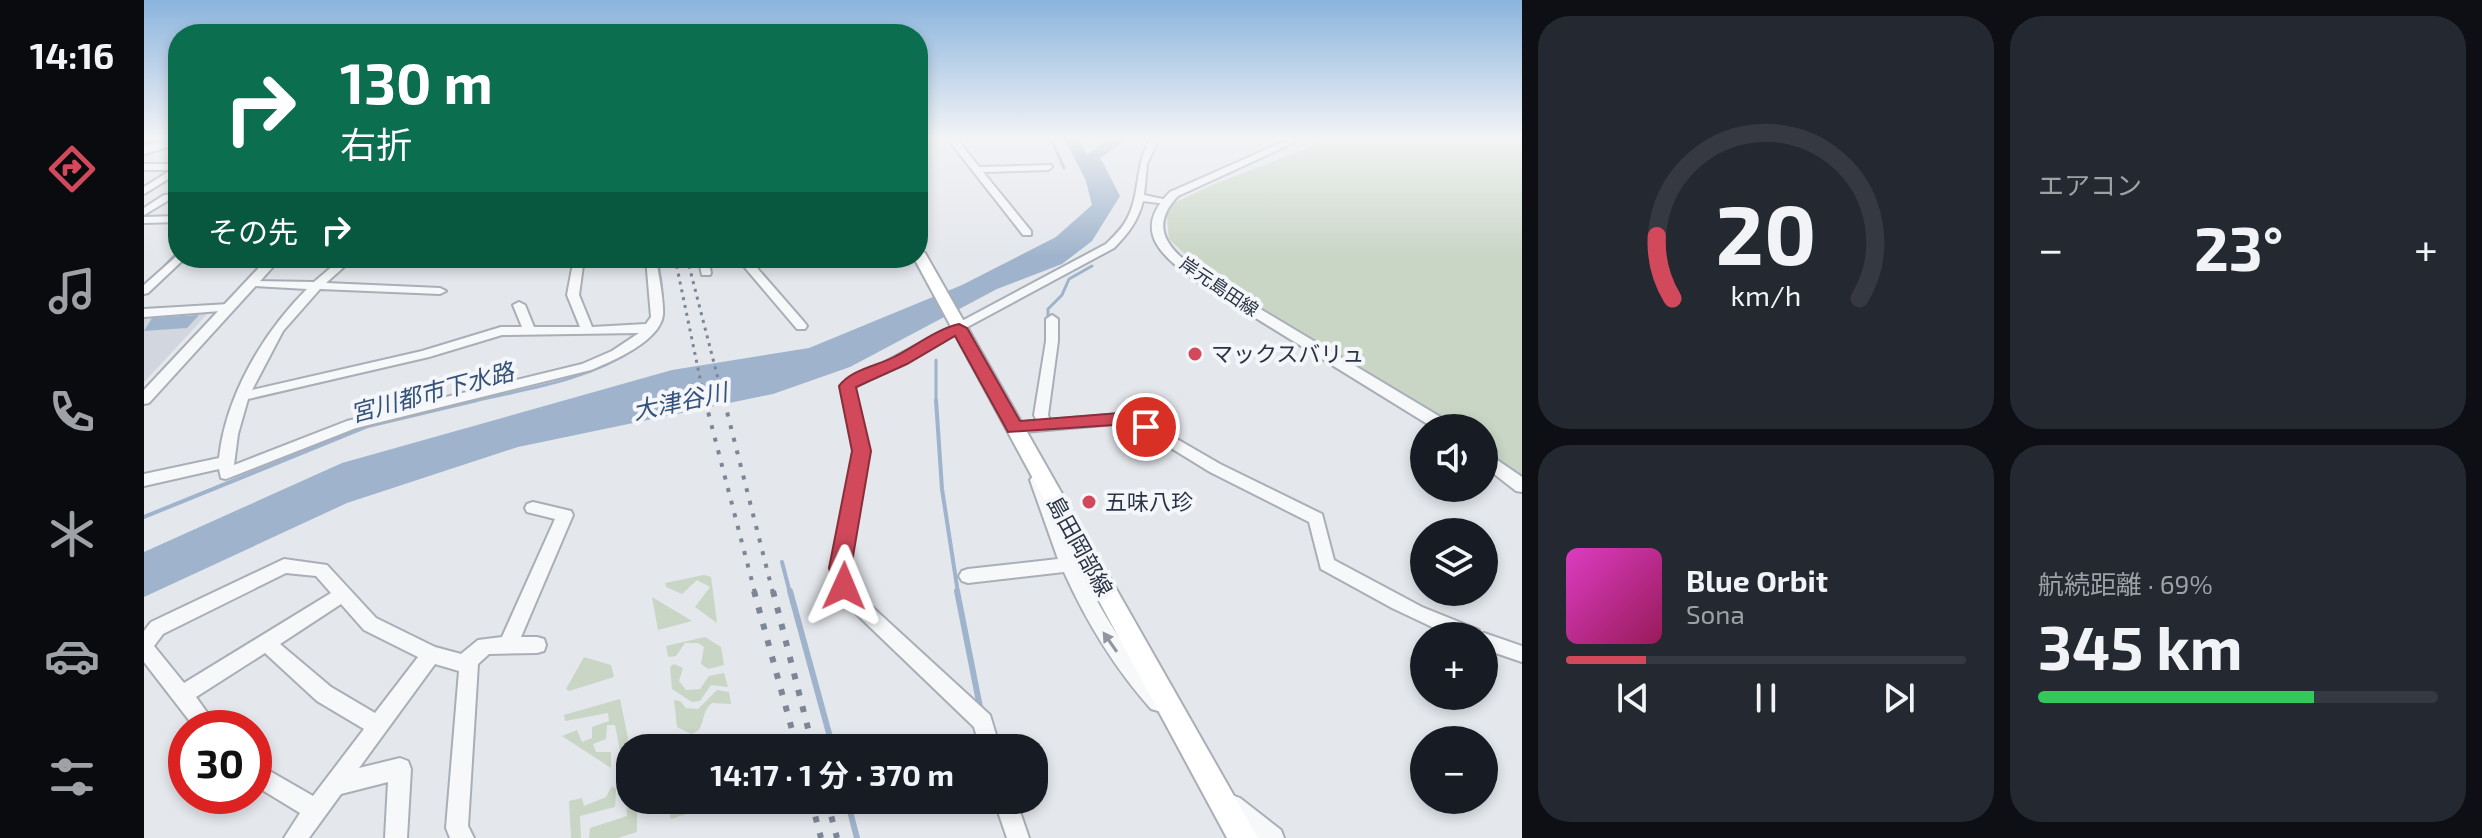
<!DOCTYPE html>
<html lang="ja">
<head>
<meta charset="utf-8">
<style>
  body { margin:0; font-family:"Exo 2","Noto Sans JP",sans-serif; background:#242831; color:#f1f3f6; height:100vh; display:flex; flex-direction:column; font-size:30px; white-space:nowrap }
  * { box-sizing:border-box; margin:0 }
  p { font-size:26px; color:#9ea1a6 }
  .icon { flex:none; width:44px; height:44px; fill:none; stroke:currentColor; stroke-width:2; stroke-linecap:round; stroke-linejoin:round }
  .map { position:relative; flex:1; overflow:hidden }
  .details { display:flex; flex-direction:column; gap:16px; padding:16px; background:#0d0f14; width:960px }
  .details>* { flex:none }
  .top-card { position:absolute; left:24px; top:24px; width:760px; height:244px; border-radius:32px; box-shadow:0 4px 12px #0003; background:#0b6e4f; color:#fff; overflow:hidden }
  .fabs { position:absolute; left:1266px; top:414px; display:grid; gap:16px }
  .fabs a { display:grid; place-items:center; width:88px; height:88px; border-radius:50%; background:#171b24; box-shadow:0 4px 12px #0003; font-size:40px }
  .speed { position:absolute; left:24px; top:710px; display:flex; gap:16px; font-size:40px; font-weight:700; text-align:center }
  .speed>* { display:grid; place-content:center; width:104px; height:104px; border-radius:50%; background:#171b24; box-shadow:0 4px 12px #0003; line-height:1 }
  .speed .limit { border:12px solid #d22; background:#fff; color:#111 }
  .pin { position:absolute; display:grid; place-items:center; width:68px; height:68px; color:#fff; margin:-34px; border:4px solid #fff; border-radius:50%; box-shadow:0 2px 8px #0007 }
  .me { position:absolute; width:88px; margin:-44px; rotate:1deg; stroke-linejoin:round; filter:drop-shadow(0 0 6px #0008) }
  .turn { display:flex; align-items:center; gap:28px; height:168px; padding:0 40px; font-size:36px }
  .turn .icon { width:104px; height:104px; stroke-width:2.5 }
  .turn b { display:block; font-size:56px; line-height:68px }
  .then { display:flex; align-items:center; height:76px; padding:0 40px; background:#0003; gap:16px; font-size:30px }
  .big { font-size:60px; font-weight:700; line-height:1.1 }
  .details .tile { flex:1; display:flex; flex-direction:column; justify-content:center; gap:12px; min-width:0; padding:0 28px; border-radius:32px; background:#242831 }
  .details .dial { align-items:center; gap:0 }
  .dial svg { height:208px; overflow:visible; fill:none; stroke:#363941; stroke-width:7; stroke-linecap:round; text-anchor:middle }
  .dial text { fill:#f1f3f6; stroke:none }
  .song { display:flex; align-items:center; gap:24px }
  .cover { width:96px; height:96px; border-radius:12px; background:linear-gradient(135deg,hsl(310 70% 55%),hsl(330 70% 35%)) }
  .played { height:8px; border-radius:4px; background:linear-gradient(90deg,#d1495b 20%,#363941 20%) }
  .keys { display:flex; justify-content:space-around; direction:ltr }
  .heat { display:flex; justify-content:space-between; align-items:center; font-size:44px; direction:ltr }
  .charge { height:12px; border-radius:6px; background:linear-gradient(90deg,#34c759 69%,#363941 0) }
  .details .tiles { flex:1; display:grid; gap:16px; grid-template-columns:repeat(2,1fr) }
  .trip { position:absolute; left:472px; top:734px; width:432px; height:80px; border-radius:32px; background:#171b24; box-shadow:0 4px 12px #0003; font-weight:700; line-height:80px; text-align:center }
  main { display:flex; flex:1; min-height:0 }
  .tab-bar { display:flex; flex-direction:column; width:144px; justify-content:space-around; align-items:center; background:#090b0e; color:#9ea1a6 }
  .tab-bar .icon { width:56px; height:56px }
  .tab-bar .active { color:#d1495b }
  .tab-bar b { font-size:36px; color:#f1f3f6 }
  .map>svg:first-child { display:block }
  .built { fill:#d2d6de }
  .green { fill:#c9d6c5 }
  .water { fill:#9fb4cc }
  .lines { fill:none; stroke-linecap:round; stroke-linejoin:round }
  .stream-far2 { stroke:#9fb4cc; stroke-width:3 }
  .stream-far1 { stroke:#9fb4cc; stroke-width:4 }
  .stream { stroke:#9fb4cc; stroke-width:6 }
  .river { fill:#9fb4cc; fill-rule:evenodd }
  .minor-casing { stroke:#a9aeb7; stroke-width:4 }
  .tertiary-casing { stroke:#a9aeb7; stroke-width:4 }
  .secondary-casing { stroke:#a9aeb7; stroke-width:4 }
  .primary-casing { stroke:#a3abb8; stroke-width:4 }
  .minor { fill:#f7f8fa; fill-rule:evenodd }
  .tertiary { fill:#f7f8fa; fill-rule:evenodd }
  .secondary { fill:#fff; fill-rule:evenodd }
  .primary { fill:#fff; fill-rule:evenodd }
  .rail-far2 { stroke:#7d8696; stroke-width:3; stroke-dasharray:3 5; stroke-linecap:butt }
  .rail-far1 { stroke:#7d8696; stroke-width:4; stroke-dasharray:4 9; stroke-linecap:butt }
  .rail { stroke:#7d8696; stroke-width:6; stroke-dasharray:6 11; stroke-linecap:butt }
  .oneway { fill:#9196a0 }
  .route { fill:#d1495b; stroke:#882f3b; stroke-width:2 }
  .poi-dot { fill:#d1495b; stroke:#f4f6f9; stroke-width:3 }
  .labels { text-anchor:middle; stroke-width:8; stroke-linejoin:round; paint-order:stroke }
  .far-street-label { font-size:18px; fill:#2b3445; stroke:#f4f6f9 }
  .poi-label { font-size:22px; fill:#2b3445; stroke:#f4f6f9; text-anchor:start }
  .street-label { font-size:22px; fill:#2b3445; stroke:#f4f6f9 }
  .water-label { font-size:24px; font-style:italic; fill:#34527a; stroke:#f4f6f9 }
</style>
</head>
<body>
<main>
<nav class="tab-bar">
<b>14:16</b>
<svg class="icon active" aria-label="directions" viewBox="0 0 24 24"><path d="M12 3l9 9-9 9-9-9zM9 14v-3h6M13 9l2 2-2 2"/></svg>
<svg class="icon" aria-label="music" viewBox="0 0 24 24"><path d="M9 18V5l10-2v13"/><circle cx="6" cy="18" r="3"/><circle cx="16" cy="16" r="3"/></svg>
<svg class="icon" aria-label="phone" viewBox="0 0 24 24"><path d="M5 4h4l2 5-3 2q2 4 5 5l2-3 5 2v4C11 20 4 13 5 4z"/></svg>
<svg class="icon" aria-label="climate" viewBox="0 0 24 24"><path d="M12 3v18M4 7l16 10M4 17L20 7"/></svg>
<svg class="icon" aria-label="car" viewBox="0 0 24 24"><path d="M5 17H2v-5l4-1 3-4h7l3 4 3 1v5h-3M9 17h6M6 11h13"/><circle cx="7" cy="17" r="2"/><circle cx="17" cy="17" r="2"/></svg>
<svg class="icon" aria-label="filters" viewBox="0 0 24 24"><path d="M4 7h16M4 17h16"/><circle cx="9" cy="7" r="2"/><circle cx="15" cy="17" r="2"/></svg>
</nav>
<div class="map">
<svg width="1378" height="838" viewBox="0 0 1378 838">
  <rect width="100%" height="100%" fill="#e4e7ec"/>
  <polygon class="built" points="66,311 3,379 0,382 0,315"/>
  <g class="green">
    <polygon points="1180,138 1378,138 1378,479 1340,450 1340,428 1307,428 1062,274 1025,239 1022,207 1068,185 1164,148"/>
    <polygon points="560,575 567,577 573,623 551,607 566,587 553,580 538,594 522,587 521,583"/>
    <polygon points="508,597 548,621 514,630"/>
    <polygon points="561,637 577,647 580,665 564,669 557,664 560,647 554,643 541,643 532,656 524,657 522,646"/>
    <polygon points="440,657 467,665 470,677 425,691 422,689"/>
    <polygon points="530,664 539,668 535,681 542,690 556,689 565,676 580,673 584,687 567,685 556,701 548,702 528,689 526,667"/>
    <path d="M573,690L585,692L587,704L568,703C555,713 563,730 547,734L533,727L530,700L536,701L542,708L554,709Z"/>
    <polygon points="476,699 484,738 483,763 479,766 471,725 463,725 462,739 449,744 452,752 467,752 467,768 418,736 433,730 438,742 448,738 448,727 465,721 464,713 421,721 420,715"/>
    <polygon points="486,781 486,800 493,800 493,832 474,838 445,838 446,828 483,816 482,788"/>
    <polygon points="468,786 472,789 471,807 436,816 437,838 427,838 425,801 438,798 440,806 462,797"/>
    <polygon points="522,800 585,800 527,819"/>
  </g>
  <g class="water">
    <polygon points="952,155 958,161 976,196 948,241 918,264 853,289 706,367 629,394 374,447 203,503 0,597 0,552 198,463 528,370 665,348 818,285 912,237 948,205 939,169 941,162"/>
    <polygon points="55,315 43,328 0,331 8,318"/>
  </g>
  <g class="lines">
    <g class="stream-far2">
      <polyline points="907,138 920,168"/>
      <polyline points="11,276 34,252"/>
      <polyline points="904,319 904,309 918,295 925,279 948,266"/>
      <path d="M502,340C526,317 518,288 513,258"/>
      <path d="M325,402C382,389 443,381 492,348"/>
      <polyline points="792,402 792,360"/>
    </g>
    <g class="stream-far1">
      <polyline points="792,400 798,489 814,593"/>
      <polyline points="0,517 224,426 333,400"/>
      <polyline points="638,562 646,593"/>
    </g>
    <g class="stream">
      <polyline points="646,591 689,748"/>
      <polyline points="813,591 836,707"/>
      <polyline points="703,800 713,838"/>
    </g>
    <polygon class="river" points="920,138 934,138 943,154 968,138 985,138 948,164 962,189 960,192 948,192"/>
    <g class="minor-casing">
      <g id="minor">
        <polygon points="0,138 6,138 7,140 0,142"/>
        <polygon points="803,138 812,138 835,167 907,165 908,167 904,170 839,172 887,231 887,235 879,235"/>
        <path d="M1007,138H1015L1003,164L1000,195L1023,200V204L999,201C994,221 984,234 970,248L710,388L724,451L705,568L708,584L714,594L846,715L856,748H836L830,727L702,604L691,586L687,568L710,451L696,386L962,244C970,236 978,229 983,219C997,193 990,166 1007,138Z"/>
        <polygon points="0,164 34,164 34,173 0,194 0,187 27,170 0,170"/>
        <polygon points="34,194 34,200 25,200 0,215 0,208 20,195"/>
        <polygon points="34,216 34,222 0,223 0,217"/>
        <polygon points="34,255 34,258 40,258 39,260 4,293 0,294 0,285"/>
        <path d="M198,258H210L182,283L296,288L302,291L296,294L176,289L139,331L108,390L278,351L357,327H378L369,305L375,302L381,305L390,327H436L423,295L430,258H440L435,295L448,327L502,324L507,317L502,258H512C514,274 520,299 519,315C516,341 469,361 447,370L212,428L82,479L77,478L75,469L0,486V474L75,458C82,395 119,333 163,289L109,286L105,285V281L170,282ZM495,333L468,351L438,364L203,421L90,465L94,434L104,399L285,357L358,335Z"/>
        <polygon points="554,258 564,258 567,273 566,275 558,275"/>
        <polygon points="598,258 608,258 607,261 661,323 663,326 661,329 653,329 597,263 596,261"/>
        <polygon points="85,304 89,306 89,310 0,317 0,309"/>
        <polygon points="908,315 914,319 914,341 904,415 908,425 901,430 896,428 890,415 902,341 902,319"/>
        <polygon points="988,413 1076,464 1178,514 1190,560 1278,607 1335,630 1336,634 1340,633 1378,646 1378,662 1340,649 1340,636 1303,634 1248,608 1177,569 1165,522 1066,472 983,421 981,418 983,415"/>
        <path d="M894,474L899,476L902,480C930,562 961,631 1021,695L1024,702L1021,709L1014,711L1007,709C970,667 943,623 920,572L824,583L818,581L815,576L818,571L824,569L914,559L886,480L889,476Z"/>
        <path d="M389,502L427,511L429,515L377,637H393L400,639L402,645L400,651L393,653L345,654L334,664L324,826L330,838H306L302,828L315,671L291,664L215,768L256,758L264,761L267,769L263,838H241L244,782L197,794L165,838H140L156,813L110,785V762L169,796L220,729L173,701L121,653L52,697L74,728H51L0,662V631L7,622L140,559L183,565L232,618L291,647L317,654L334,640L358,637L411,519L383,512L381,508L383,504ZM142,573L172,576L187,593L40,683L10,646L19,634ZM197,604L220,630L274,657L231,713L187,687L136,644Z"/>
        <polygon points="1088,795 1096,798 1137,830 1140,838 1111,838 1080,814 1077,806 1080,798"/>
        <polygon points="850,800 872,800 885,838 863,838"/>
      </g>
    </g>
    <g class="tertiary-casing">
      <g id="tertiary">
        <path d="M1148,138H1160L1034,196C999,232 1033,256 1063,277L1308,424L1310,428H1290L1055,283C1019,257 986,232 1026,192Z"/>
        <polygon points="124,258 137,258 5,403 0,404 0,390"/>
        <polygon points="988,413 996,418 994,422 870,433 862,428 870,423"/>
        <polygon points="1340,451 1378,477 1378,492 1372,491 1340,466"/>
      </g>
    </g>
    <g class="secondary-casing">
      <polygon id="secondary" points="774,249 781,253 1114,838 1083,838 770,258 774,258"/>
    </g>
    <g class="primary-casing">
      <polygon id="primary" points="27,138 34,138 34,144 0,154 0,146"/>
    </g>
    <use href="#minor" class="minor"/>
    <use href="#tertiary" class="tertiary"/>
    <use href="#secondary" class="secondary"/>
    <use href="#primary" class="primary"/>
    <g class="rail-far2">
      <polyline points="531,258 561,402"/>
      <polyline points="543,258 580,402"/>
    </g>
    <g class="rail-far1">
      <polyline points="561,400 611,593"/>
      <polyline points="580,400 629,593"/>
    </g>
    <g class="rail">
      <polyline points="610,591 653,748"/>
      <polyline points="629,591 669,748"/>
      <polyline points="667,800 677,838"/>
      <polyline points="683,800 693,838"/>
    </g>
  </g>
  <defs><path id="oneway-solid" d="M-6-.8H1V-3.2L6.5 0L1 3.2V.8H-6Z" transform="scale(2)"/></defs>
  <use class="oneway" href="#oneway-solid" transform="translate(966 642) rotate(-125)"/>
  <linearGradient id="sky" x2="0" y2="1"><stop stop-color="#8bb4dd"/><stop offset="0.54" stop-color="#f3f4f6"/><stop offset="1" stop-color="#f3f4f6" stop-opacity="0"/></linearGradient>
  <rect width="1378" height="256" fill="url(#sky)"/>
  <path class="route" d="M815,324L823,328L876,421L988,412L1011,427L1002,433L985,424L864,432L811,336L763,364L712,387L727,451L707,568L711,586L708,592L700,595L692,592L685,568L708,451L695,386C707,369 734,366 752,356C773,345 791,330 815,324Z"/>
  <g class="poi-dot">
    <circle cx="1051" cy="354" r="8"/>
    <circle cx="945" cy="502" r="8"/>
  </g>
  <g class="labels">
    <g class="far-street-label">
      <text transform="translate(1075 287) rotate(34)" y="6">岸元島田線</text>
    </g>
    <g class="poi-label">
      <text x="1067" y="362">マックスバリュ</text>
      <text x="961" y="510">五味八珍</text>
    </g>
    <g class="street-label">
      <text transform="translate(936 546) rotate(61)" y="8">島田岡部線</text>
    </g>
    <g class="water-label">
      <text transform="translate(288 393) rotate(-15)" y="8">宮川都市下水路</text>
      <text transform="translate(536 402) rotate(-12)" y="8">大津谷川</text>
    </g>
  </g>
</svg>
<div class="fabs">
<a><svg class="icon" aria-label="sound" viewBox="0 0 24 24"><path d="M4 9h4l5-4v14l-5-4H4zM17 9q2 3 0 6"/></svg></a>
<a><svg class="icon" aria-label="layers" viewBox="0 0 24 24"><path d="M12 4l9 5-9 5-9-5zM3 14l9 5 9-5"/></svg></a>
<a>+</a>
<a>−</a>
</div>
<div class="speed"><div class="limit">30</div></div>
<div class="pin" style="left:1002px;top:427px;background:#d93025"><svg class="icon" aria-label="arrive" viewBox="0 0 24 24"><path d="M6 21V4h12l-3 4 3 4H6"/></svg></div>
<svg class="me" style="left:700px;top:586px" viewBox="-20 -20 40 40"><path d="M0-17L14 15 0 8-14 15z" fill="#d1495b" stroke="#fff" stroke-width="4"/></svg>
<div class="trip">14:17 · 1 分 · 370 m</div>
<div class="top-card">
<div class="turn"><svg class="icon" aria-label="right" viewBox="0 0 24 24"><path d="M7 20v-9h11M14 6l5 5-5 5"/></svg><div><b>130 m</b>右折</div></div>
<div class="then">その先<svg class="icon" aria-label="right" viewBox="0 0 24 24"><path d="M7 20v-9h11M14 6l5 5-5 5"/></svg></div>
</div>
</div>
<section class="details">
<div class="tiles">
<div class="tile dial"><svg viewBox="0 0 100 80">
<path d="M14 69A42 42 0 1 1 86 69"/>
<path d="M14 69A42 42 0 0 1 8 45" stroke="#d1495b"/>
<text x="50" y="56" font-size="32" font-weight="700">20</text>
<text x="50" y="72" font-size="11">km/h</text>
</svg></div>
<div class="tile"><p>エアコン</p>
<div class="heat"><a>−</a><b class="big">23°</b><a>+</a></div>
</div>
<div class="tile">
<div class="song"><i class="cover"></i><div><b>Blue Orbit</b><p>Sona</p></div></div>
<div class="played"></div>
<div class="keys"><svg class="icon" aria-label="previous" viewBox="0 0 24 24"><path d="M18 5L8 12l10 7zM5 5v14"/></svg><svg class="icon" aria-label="pause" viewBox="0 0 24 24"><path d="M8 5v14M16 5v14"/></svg><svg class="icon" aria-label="next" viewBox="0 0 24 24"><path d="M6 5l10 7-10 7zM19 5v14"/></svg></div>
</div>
<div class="tile"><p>航続距離 · 69%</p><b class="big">345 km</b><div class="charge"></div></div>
</div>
</section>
</main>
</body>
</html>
